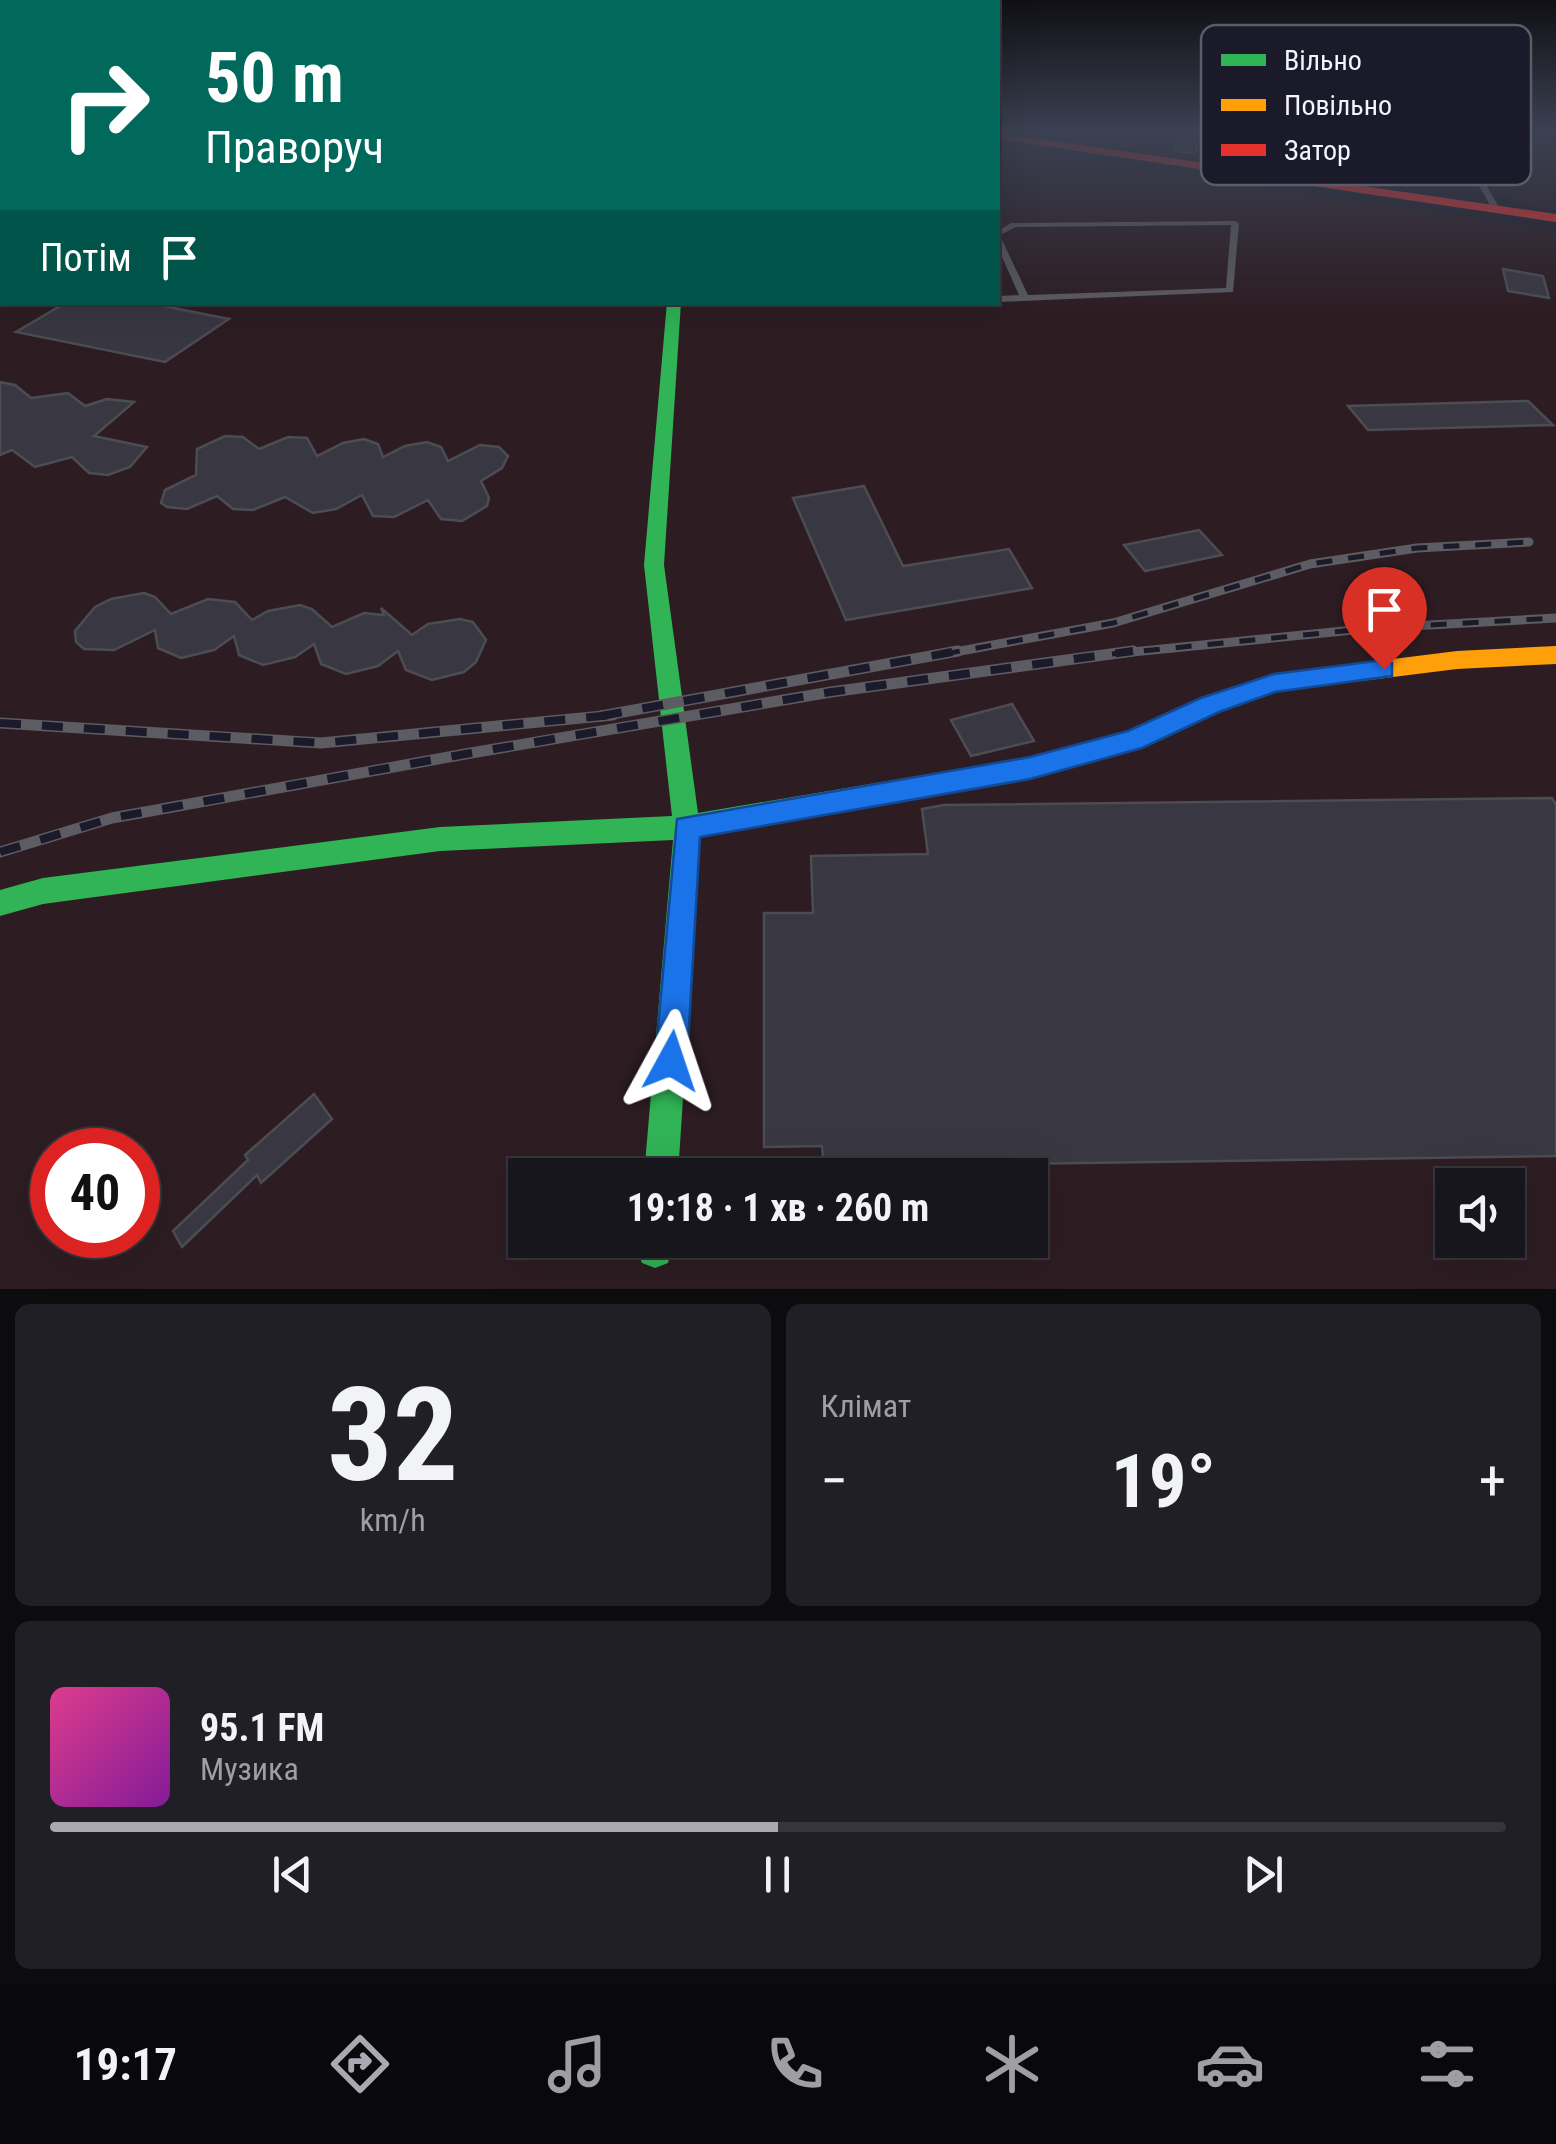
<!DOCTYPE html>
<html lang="uk">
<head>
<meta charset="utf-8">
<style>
  body { margin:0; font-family:"Roboto Condensed",sans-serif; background:#1f1f25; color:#f1f3f6; height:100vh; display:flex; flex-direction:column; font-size:38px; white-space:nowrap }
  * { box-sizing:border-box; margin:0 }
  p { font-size:32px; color:#9e9fa3 }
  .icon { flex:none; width:55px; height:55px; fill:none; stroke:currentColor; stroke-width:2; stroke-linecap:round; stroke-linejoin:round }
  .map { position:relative; height:1289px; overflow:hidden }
  .details { display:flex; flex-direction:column; gap:15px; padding:15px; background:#0c0c0f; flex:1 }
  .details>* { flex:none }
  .banner { position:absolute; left:0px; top:0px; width:1000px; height:305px; box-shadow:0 10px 40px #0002,0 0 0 2px #35353b; background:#00695c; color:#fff; overflow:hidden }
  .fabs { position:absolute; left:1435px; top:1168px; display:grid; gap:20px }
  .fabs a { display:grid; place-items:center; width:90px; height:90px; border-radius:0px; background:#16161c; box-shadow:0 10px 40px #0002,0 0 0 2px #35353b; font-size:50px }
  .speed { position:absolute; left:30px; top:1128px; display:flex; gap:20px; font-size:50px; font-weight:700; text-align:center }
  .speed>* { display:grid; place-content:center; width:130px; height:130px; border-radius:50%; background:#16161c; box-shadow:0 10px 40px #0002,0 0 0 2px #35353b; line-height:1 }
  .speed .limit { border:15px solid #d22; background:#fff; color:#111 }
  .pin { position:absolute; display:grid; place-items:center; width:85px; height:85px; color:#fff; margin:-102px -42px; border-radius:50% 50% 50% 0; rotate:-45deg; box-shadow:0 0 10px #0007 }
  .pin .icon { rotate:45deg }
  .me { position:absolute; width:110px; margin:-55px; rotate:5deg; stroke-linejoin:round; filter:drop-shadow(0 0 8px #0008) }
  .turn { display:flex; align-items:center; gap:35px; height:210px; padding:0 40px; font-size:45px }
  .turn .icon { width:130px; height:130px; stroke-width:2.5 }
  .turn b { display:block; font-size:70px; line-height:85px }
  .then { display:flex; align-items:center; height:95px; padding:0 40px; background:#0003; gap:20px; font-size:38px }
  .big { font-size:75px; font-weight:700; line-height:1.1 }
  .details .tile { flex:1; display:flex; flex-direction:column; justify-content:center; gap:15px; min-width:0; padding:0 35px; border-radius:15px; background:#1f1f25 }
  .details .dial { align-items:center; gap:0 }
  .dial b { font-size:130px; line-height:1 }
  .song { display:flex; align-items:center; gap:30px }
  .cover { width:120px; height:120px; border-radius:15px; background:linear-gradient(135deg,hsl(330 70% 55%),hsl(290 70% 35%)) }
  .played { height:10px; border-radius:5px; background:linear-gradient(90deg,#a9a9b2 50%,#35353b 50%) }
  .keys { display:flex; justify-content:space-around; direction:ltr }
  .heat { display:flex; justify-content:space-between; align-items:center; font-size:55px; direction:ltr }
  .details .tiles { flex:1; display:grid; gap:15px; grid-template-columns:1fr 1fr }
  .tile:last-child { grid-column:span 2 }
  .trip { position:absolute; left:508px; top:1158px; width:540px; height:100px; border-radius:0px; background:#16161c; box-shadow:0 10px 40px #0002,0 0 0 2px #35353b; font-weight:700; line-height:100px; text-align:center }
  .dock { display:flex; height:160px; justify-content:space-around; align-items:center; background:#09090b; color:#9e9fa3 }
  .dock .icon { width:70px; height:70px }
  .dock .selected { color:#a9a9b2 }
  .dock b { font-size:45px; color:#f1f3f6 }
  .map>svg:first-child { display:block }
  .industrial { fill:#2d1d23; fill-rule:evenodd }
  .building { fill:#393842; stroke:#4c4c53; stroke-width:2.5 }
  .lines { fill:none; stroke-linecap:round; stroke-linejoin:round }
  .lane { fill:#5a5a60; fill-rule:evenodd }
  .fast { fill:#30b455; fill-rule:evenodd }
  .slow { fill:#ff9f0a; fill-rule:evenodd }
  .jam { fill:#e5322d; fill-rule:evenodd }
  .rail-far1-casing { stroke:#5d5c62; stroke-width:9 }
  .rail-casing { stroke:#5d5c62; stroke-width:11 }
  .rail-far1 { stroke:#1b1a2a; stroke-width:5; stroke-dasharray:16; stroke-linecap:butt }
  .rail { stroke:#1b1a2a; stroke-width:8; stroke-dasharray:21; stroke-linecap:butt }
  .route { fill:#1a73e8; stroke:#114b97; stroke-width:2.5 }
  .key { fill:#1b1a2a; stroke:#5c5b69; stroke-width:2.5 }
  .key-label { font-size:28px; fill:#f4f4fd }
</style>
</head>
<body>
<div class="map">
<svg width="1556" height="1289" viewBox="0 0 1556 1289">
  <rect width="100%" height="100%" fill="#1e1e26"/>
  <g class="industrial">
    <polygon points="998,130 1428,130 1556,141 1556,210 1515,205 1512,197 1343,175 1331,180"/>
    <path d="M998,146L1556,231V1289H0V212L2,302H998ZM52,1150H138V1235H52ZM525,1175H1030V1240H525ZM1452,1185H1508V1240H1452Z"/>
  </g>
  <g class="building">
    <polygon points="1178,130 1198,130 1196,153 1176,151"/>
    <polygon points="1503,269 1543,276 1549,298 1508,291"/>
    <polygon points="67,302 143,302 229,319 165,362 16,332"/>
    <polygon points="0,382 15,385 31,398 68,393 85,406 107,399 134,402 94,436 147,447 130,467 108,475 89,473 72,457 35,467 12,450 0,455"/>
    <polygon points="1528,401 1553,425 1368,430 1348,406"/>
    <polygon points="225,436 243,437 259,449 288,437 307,438 317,456 343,443 364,439 378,444 383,457 405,446 427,442 441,447 448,461 480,445 499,447 508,456 502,468 481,481 489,498 487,506 462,521 441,519 428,500 394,517 373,516 362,495 336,509 313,513 285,497 253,510 233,509 217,496 187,509 167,507 161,503 165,490 196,475 197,449"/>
    <polygon points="864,486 903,566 1009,549 1032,588 846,620 793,498"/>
    <polygon points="1199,530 1222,555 1145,571 1124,545"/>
    <polygon points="144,593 155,597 171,614 208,599 235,602 252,620 268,611 300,605 312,609 332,627 364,613 384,615 381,608 412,635 428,624 460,619 473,622 486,640 476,662 464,672 432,680 406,670 398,651 378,666 346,674 321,664 314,644 295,657 263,665 239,655 234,636 214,650 181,658 158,648 155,630 114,650 84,649 76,642 75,631 95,607 111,599"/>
    <polygon points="1012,704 1034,741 971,756 951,720"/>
    <polygon points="1552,798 1556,805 1556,1156 824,1167 822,1146 764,1147 764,913 813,913 811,856 928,854 922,809 944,805"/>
    <polygon points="314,1094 332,1119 261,1183 257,1175 182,1247 173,1231 248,1160 245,1155"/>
  </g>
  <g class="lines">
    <g class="lane">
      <polygon points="1222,130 1228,130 1226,140 1473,173 1462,155 1351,138 1354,136 1467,152 1500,209 1493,211 1475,178 1226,144 1222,168 1215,170"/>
      <polygon points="1235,221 1239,223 1233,292 998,302 998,296 1019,295 998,248 998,238 1002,240 1028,295 1226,288 1231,225 1016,227 998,236 998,231 1011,223"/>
    </g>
    <g class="fast">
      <polygon points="2,214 2,222 0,223 0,215"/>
      <polygon points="667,302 681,302 664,565 698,813 1030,757 1128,731 1202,698 1273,674 1281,677 1285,683 1281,689 1218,712 1142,747 1030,779 700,837 678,1175 644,1175 673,840 440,851 43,904 0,916 0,890 43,878 440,827 672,816 644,565"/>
      <polygon points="638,1240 674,1240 668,1263 655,1268 642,1263 637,1250"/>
    </g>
    <polygon class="slow" points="1556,646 1556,664 1457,669 1273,692 1265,689 1261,683 1265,677 1273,674 1457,651"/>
    <polygon class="jam" points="998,133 1556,214 1556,222 998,139"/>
    <g class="rail-far1-casing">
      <g id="rail-far1">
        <polyline points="944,654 1113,623 1310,564 1417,548 1529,542"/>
        <polyline points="1112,654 1374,628 1556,618"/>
      </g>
    </g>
    <g class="rail-casing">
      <g id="rail">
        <polyline points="601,716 958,651"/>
        <polyline points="0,723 321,743 613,715"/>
        <polyline points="0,852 112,818 471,753 831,692 1133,651"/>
      </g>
    </g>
    <use href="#rail-far1" class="rail-far1"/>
    <use href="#rail" class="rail"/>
  </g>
  <linearGradient id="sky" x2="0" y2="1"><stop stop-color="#101015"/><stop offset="0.42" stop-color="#3b4152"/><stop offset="1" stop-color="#3b4152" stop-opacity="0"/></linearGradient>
  <rect width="1556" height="311" fill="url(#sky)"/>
  <polygon class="route" points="1384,660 1392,663 1392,676 1275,692 1219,712 1142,748 1030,779 700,837 687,1061 682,1072 671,1077 659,1072 655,1061 677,819 1030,757 1128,731 1201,698 1274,674"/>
  <rect x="1201" y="25" width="330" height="160" rx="15" class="key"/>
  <rect x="1221" y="54" width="45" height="12" fill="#30b455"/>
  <rect x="1221" y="99" width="45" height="12" fill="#ff9f0a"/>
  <rect x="1221" y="144" width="45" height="12" fill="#e5322d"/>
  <g class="key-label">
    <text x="1284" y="70">Вільно</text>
    <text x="1284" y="115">Повільно</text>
    <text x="1284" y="160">Затор</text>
  </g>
</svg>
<div class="fabs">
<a><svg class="icon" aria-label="sound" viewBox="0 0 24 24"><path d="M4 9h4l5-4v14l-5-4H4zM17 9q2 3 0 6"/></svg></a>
</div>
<div class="speed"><div class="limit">40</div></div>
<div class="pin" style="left:1384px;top:669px;background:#d93025"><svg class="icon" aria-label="arrive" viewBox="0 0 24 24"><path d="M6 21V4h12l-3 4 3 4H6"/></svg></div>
<svg class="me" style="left:671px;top:1061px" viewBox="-20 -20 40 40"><path d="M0-17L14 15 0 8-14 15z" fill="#1a73e8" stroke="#fff" stroke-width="4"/></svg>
<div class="trip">19:18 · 1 хв · 260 m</div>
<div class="banner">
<div class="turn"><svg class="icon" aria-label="right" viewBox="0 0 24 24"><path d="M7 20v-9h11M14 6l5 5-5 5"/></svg><div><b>50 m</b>Праворуч</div></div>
<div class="then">Потім<svg class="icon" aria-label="arrive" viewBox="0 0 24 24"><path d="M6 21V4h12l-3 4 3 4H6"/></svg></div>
</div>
</div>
<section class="details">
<div class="tiles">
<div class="tile dial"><b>32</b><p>km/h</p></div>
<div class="tile"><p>Клімат</p>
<div class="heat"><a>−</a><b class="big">19°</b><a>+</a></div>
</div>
<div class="tile">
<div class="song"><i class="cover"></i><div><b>95.1 FM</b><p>Музика</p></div></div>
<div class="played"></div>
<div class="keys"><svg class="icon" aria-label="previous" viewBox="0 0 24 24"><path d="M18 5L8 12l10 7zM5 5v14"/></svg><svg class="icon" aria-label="pause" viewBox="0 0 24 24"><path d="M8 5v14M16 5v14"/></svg><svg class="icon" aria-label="next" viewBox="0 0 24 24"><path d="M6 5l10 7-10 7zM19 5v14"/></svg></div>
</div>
</div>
</section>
<nav class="dock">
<b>19:17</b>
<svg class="icon selected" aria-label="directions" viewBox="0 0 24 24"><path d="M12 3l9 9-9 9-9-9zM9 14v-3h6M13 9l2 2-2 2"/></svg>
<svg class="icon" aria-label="music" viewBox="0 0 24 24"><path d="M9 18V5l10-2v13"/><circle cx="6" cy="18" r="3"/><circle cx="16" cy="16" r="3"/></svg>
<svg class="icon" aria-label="phone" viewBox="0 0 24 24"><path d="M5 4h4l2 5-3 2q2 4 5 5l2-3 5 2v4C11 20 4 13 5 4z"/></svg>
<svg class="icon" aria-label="climate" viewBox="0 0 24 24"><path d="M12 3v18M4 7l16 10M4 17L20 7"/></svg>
<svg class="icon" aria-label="car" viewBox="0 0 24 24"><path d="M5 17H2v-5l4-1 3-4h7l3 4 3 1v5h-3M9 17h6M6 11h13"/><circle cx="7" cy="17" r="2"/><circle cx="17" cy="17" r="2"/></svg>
<svg class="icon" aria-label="filters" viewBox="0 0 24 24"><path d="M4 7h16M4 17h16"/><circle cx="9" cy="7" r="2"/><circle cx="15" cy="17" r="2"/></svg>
</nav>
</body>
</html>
